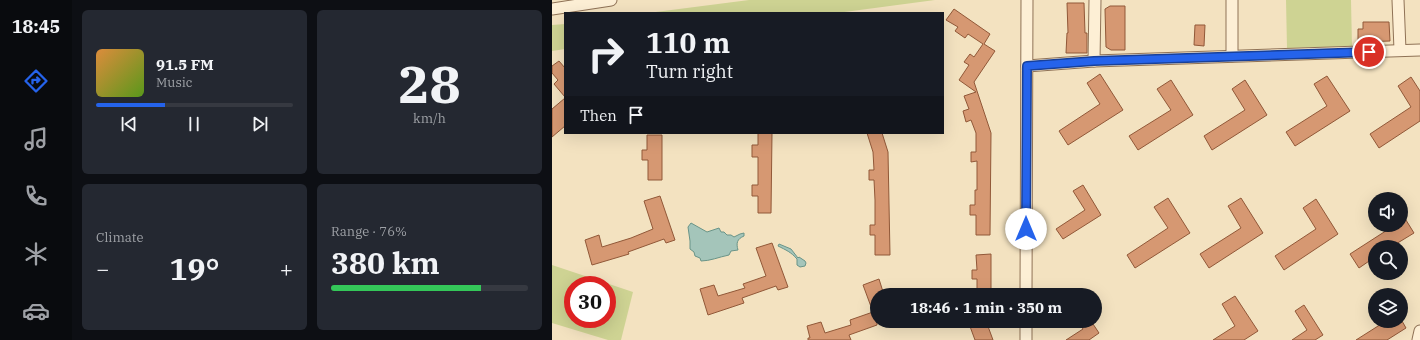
<!DOCTYPE html>
<html lang="en">
<head>
<meta charset="utf-8">
<style>
  body { margin:0; font-family:"IBM Plex Serif",serif; background:#242831; color:#f1f3f6; height:100vh; display:flex; flex-direction:column; font-size:15px; white-space:nowrap }
  * { box-sizing:border-box; margin:0 }
  p { font-size:13px; color:#9ea1a6 }
  .icon { flex:none; width:22px; height:22px; fill:none; stroke:currentColor; stroke-width:2; stroke-linecap:round; stroke-linejoin:round }
  .map { position:relative; flex:1; overflow:hidden }
  .details { display:flex; flex-direction:column; gap:10px; padding:10px; background:#0d0f14; width:480px }
  .details>* { flex:none }
  .hud { position:absolute; left:12px; top:12px; width:380px; height:122px; border-radius:0px; box-shadow:0 4px 16px #0002; background:#171b24; color:#f1f3f6; overflow:hidden }
  .buttons { position:absolute; left:816px; top:192px; display:grid; gap:8px }
  .buttons a { display:grid; place-items:center; width:40px; height:40px; border-radius:50%; background:#171b24; box-shadow:0 4px 16px #0002; font-size:20px }
  .speed { position:absolute; left:12px; top:276px; display:flex; gap:8px; font-size:20px; font-weight:700; text-align:center }
  .speed>* { display:grid; place-content:center; width:52px; height:52px; border-radius:50%; background:#171b24; box-shadow:0 4px 16px #0002; line-height:1 }
  .speed .limit { border:6px solid #d22; background:#fff; color:#111 }
  .pin { position:absolute; display:grid; place-items:center; width:34px; height:34px; color:#fff; margin:-17px; border:2px solid #fff; border-radius:50%; box-shadow:0 1px 4px #0007 }
  .me { position:absolute; width:44px; margin:-22px; rotate:0deg; stroke-linejoin:round; filter:drop-shadow(0 0 3px #0008) }
  .turn { display:flex; align-items:center; gap:14px; height:84px; padding:0 16px; font-size:18px }
  .turn .icon { width:52px; height:52px; stroke-width:2.5 }
  .turn b { display:block; font-size:28px; line-height:34px }
  .then { display:flex; align-items:center; height:38px; padding:0 16px; background:#0003; gap:8px; font-size:15px }
  .big { font-size:30px; font-weight:700; line-height:1.1 }
  .details .widget { flex:1; display:flex; flex-direction:column; justify-content:center; gap:6px; min-width:0; padding:0 14px; border-radius:6px; background:#242831 }
  .details .dial { align-items:center; gap:0 }
  .dial b { font-size:52px; line-height:1 }
  .song { display:flex; align-items:center; gap:12px }
  .cover { width:48px; height:48px; border-radius:6px; background:linear-gradient(135deg,hsl(30 70% 55%),hsl(90 70% 35%)) }
  .played { height:4px; border-radius:2px; background:linear-gradient(90deg,#2563eb 35%,#363941 35%) }
  .keys { display:flex; justify-content:space-around; direction:ltr }
  .heat { display:flex; justify-content:space-between; align-items:center; font-size:22px; direction:ltr }
  .charge { height:6px; border-radius:3px; background:linear-gradient(90deg,#34c759 76%,#363941 0) }
  .details .tiles { flex:1; display:grid; gap:10px; grid-template-columns:repeat(2,1fr) }
  .trip { position:absolute; left:318px; top:288px; width:232px; height:40px; border-radius:20px; background:#171b24; box-shadow:0 4px 16px #0002; font-weight:700; line-height:40px; text-align:center }
  main { display:flex; flex:1; min-height:0 }
  .tab-bar { display:flex; flex-direction:column; width:72px; justify-content:space-around; align-items:center; background:#090b0e; color:#9ea1a6 }
  .tab-bar .icon { width:28px; height:28px }
  .tab-bar .selected { color:#2563eb }
  .tab-bar b { font-size:18px; color:#f1f3f6 }
  .map>svg:first-child { display:block }
  .green { fill:#ced393; fill-rule:evenodd }
  .water { fill:#a4c5ba; stroke:#699488 }
  .building { fill:#d69872; stroke:#915838 }
  .lines { fill:none; stroke-linecap:round; stroke-linejoin:round }
  .minor-casing { stroke:#8f7256; stroke-width:13 }
  .minor { stroke:#fdefd5; stroke-width:11 }
  .route-casing { stroke:#184099; stroke-width:10 }
  .route { stroke:#2563eb; stroke-width:7 }
</style>
</head>
<body>
<main>
<nav class="tab-bar">
<b>18:45</b>
<svg class="icon selected" aria-label="directions" viewBox="0 0 24 24"><path d="M12 3l9 9-9 9-9-9zM9 14v-3h6M13 9l2 2-2 2"/></svg>
<svg class="icon" aria-label="music" viewBox="0 0 24 24"><path d="M9 18V5l10-2v13"/><circle cx="6" cy="18" r="3"/><circle cx="16" cy="16" r="3"/></svg>
<svg class="icon" aria-label="phone" viewBox="0 0 24 24"><path d="M5 4h4l2 5-3 2q2 4 5 5l2-3 5 2v4C11 20 4 13 5 4z"/></svg>
<svg class="icon" aria-label="climate" viewBox="0 0 24 24"><path d="M12 3v18M4 7l16 10M4 17L20 7"/></svg>
<svg class="icon" aria-label="car" viewBox="0 0 24 24"><path d="M5 17H2v-5l4-1 3-4h7l3 4 3 1v5h-3M9 17h6M6 11h13"/><circle cx="7" cy="17" r="2"/><circle cx="17" cy="17" r="2"/></svg>
</nav>
<section class="details">
<div class="tiles">
<div class="widget">
<div class="song"><i class="cover"></i><div><b>91.5 FM</b><p>Music</p></div></div>
<div class="played"></div>
<div class="keys"><svg class="icon" aria-label="previous" viewBox="0 0 24 24"><path d="M18 5L8 12l10 7zM5 5v14"/></svg><svg class="icon" aria-label="pause" viewBox="0 0 24 24"><path d="M8 5v14M16 5v14"/></svg><svg class="icon" aria-label="next" viewBox="0 0 24 24"><path d="M6 5l10 7-10 7zM19 5v14"/></svg></div>
</div>
<div class="widget dial"><b>28</b><p>km/h</p></div>
<div class="widget"><p>Climate</p>
<div class="heat"><a>−</a><b class="big">19°</b><a>+</a></div>
</div>
<div class="widget"><p>Range · 76%</p><b class="big">380 km</b><div class="charge"></div></div>
</div>
</section>
<div class="map">
<svg width="868" height="340" viewBox="0 0 868 340">
  <rect width="100%" height="100%" fill="#f3e2c0"/>
  <g class="green">
    <polygon points="197,0 383,0 285,13 96,13"/>
    <polygon points="734,0 799,0 800,47 735,48"/>
    <polygon points="13,24 13,49 0,51 0,25"/>
    <path d="M0,265L81,292L69,340H56L0,323ZM21,285H55V319H21Z"/>
  </g>
  <g class="water">
    <path d="M139,223L155,232L167,228L169,232H172L175,235H179L182,237L188,234L192,233V236C185,239 184,243 186,250L179,251L177,255C167,257 158,261 149,261L148,258L143,256L142,252L138,249V241L136,227Z"/>
    <path d="M227,244L239,249L246,258L247,257L253,261L254,263L253,266L248,267L245,265V259C239,252 234,250 226,246Z"/>
  </g>
  <g class="building">
    <polygon points="515,3 532,3 533,33 535,33 535,53 514,53 515,33 516,33"/>
    <polygon points="558,6 573,6 573,50 559,50 554,47 553,9"/>
    <polygon points="402,9 438,34 432,44 443,51 422,82 439,133 438,235 424,235 424,215 418,215 418,205 423,205 423,190 425,190 425,161 419,162 419,152 424,152 424,133 419,120 414,122 411,111 417,109 412,96 424,92 407,80 417,65 412,62 418,54 422,57 431,44 416,34 413,38 403,31 406,27 394,20"/>
    <polygon points="811,22 837,22 838,41 806,42 806,29 811,29"/>
    <polygon points="643,25 653,25 652,46 642,45"/>
    <polygon points="7,61 13,68 13,97 2,84 6,80 0,73 0,66"/>
    <polygon points="548,74 571,110 516,145 507,131 548,104 535,83"/>
    <polygon points="775,76 798,111 743,146 734,132 775,106 762,84"/>
    <polygon points="859,77 868,91 868,121 827,148 818,134 859,107 846,86"/>
    <polygon points="619,80 641,115 586,150 577,136 619,110 605,89"/>
    <polygon points="693,80 715,115 660,150 652,136 693,110 680,89"/>
    <polygon points="13,98 13,126 0,137 0,109"/>
    <polygon points="206,133 220,133 219,213 206,213 206,196 200,196 200,185 206,185 206,157 200,157 200,145 206,145"/>
    <polygon points="315,133 330,133 336,152 338,255 323,255 323,235 318,235 318,225 323,225 323,200 322,180 317,180 317,170 322,170 321,152"/>
    <polygon points="95,135 110,135 110,180 96,180 96,160 90,160 90,150 95,150"/>
    <polygon points="531,185 549,215 511,239 504,229 533,210 521,191"/>
    <polygon points="108,196 123,240 114,243 112,239 76,252 77,254 40,265 33,240 47,235 50,247 79,238 101,229 92,201"/>
    <polygon points="616,198 638,233 583,268 575,255 616,228 602,207"/>
    <polygon points="689,198 711,233 657,268 648,254 689,228 676,206"/>
    <polygon points="764,199 786,234 732,270 723,256 764,229 751,208"/>
    <polygon points="849,212 862,233 839,247 823,247 823,257 807,268 798,254 843,225 849,225"/>
    <polygon points="220,243 236,287 226,290 224,286 190,298 192,303 156,315 148,289 162,285 166,296 193,288 191,284 214,276 204,248"/>
    <polygon points="439,254 439,295 425,295 425,279 420,279 420,270 425,270 424,255"/>
    <polygon points="327,279 332,295 325,295 325,325 297,335 299,340 256,340 256,338 258,338 255,326 269,322 273,333 299,325 298,320 321,312 311,285"/>
    <polygon points="683,296 706,331 692,340 661,340 683,326 670,304"/>
    <polygon points="752,305 771,335 763,340 740,340 755,330 743,311"/>
    <polygon points="416,321 434,321 441,340 423,340"/>
    <polygon points="526,321 539,321 547,333 537,340 514,340 531,329"/>
    <polygon points="834,321 850,321 854,328 835,340 804,340"/>
  </g>
  <g class="lines">
    <g class="minor-casing">
      <g id="minor">
        <polyline points="680,0 680,56"/>
        <polyline points="846,0 848,50"/>
        <polyline points="0,9 59,0"/>
        <polyline points="542,61 543,0"/>
        <polyline points="475,66 542,61 868,50"/>
        <polyline points="474,295 475,0"/>
        <polyline points="474,340 474,321"/>
        <polyline points="866,340 868,331"/>
      </g>
    </g>
    <use href="#minor" class="minor"/>
  </g>
  <g class="lines">
    <g class="route-casing">
      <polyline id="route" points="474,229 475,66 542,61 817,52"/>
    </g>
    <use href="#route" class="route"/>
  </g>
</svg>
<div class="buttons">
<a><svg class="icon" aria-label="sound" viewBox="0 0 24 24"><path d="M4 9h4l5-4v14l-5-4H4zM17 9q2 3 0 6"/></svg></a>
<a><svg class="icon" aria-label="search" viewBox="0 0 24 24"><circle cx="10" cy="10" r="6"/><path d="M15 15l6 6"/></svg></a>
<a><svg class="icon" aria-label="layers" viewBox="0 0 24 24"><path d="M12 4l9 5-9 5-9-5zM3 14l9 5 9-5"/></svg></a>
</div>
<div class="speed"><div class="limit">30</div></div>
<div class="pin" style="left:817px;top:52px;background:#d93025"><svg class="icon" aria-label="arrive" viewBox="0 0 24 24"><path d="M6 21V4h12l-3 4 3 4H6"/></svg></div>
<svg class="me" style="left:474px;top:229px" viewBox="-20 -20 40 40"><circle r="19" fill="#fff"/><path d="M0-13L10 11 0 6-10 11z" fill="#2563eb"/></svg>
<div class="trip">18:46 · 1 min · 350 m</div>
<div class="hud">
<div class="turn"><svg class="icon" aria-label="right" viewBox="0 0 24 24"><path d="M7 20v-9h11M14 6l5 5-5 5"/></svg><div><b>110 m</b>Turn right</div></div>
<div class="then">Then<svg class="icon" aria-label="arrive" viewBox="0 0 24 24"><path d="M6 21V4h12l-3 4 3 4H6"/></svg></div>
</div>
</div>
</main>
</body>
</html>
